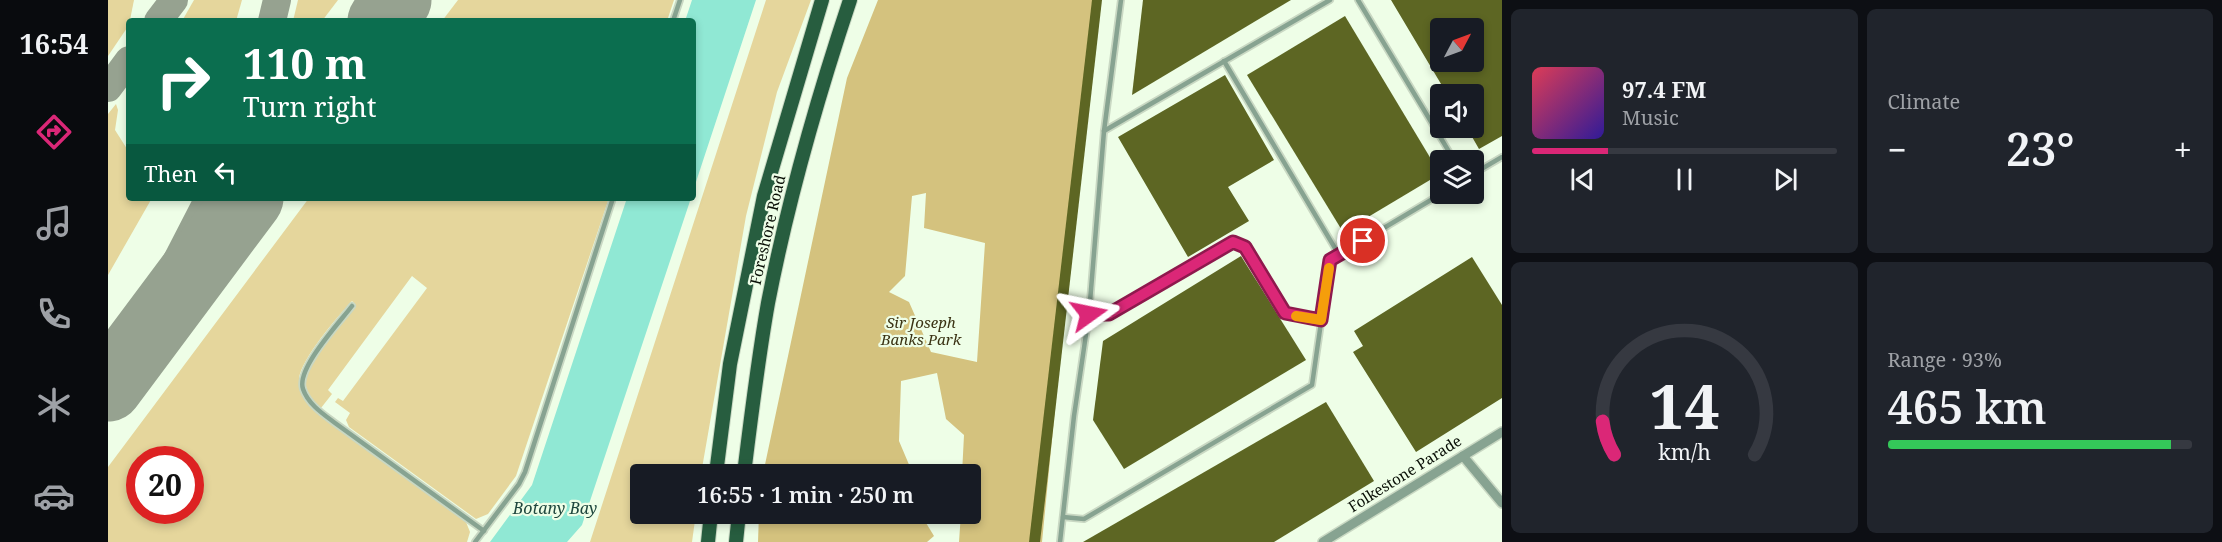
<!DOCTYPE html>
<html lang="en">
<head>
<meta charset="utf-8">
<style>
  body { margin:0; font-family:"Noto Serif",serif; background:#20242c; color:#f1f3f6; height:100vh; display:flex; flex-direction:column; font-size:22px; white-space:nowrap }
  * { box-sizing:border-box; margin:0 }
  p { font-size:20px; color:#9ea1a6 }
  .icon { flex:none; width:33px; height:33px; fill:none; stroke:currentColor; stroke-width:2; stroke-linecap:round; stroke-linejoin:round }
  .map { position:relative; flex:1; overflow:hidden }
  .side { display:flex; flex-direction:column; gap:9px; padding:9px; background:#0d0f14; width:720px }
  .side>* { flex:none }
  .top-card { position:absolute; left:18px; top:18px; width:570px; height:183px; border-radius:6px; box-shadow:0 3px 9px #0003; background:#0b6e4f; color:#fff; overflow:hidden }
  .needle { width:39px; rotate:49deg }
  .fabs { position:absolute; left:1322px; top:18px; display:grid; gap:12px }
  .fabs a { display:grid; place-items:center; width:54px; height:54px; border-radius:6px; background:#171b24; box-shadow:0 3px 9px #0003; font-size:30px }
  .speed { position:absolute; left:18px; top:446px; display:flex; gap:12px; font-size:30px; font-weight:700; text-align:center }
  .speed>* { display:grid; place-content:center; width:78px; height:78px; border-radius:50%; background:#171b24; box-shadow:0 3px 9px #0003; line-height:1 }
  .speed .limit { border:9px solid #d22; background:#fff; color:#111 }
  .pin { position:absolute; display:grid; place-items:center; width:51px; height:51px; color:#fff; margin:-26px; border:3px solid #fff; border-radius:50%; box-shadow:0 2px 6px #0007 }
  .me { position:absolute; width:66px; margin:-33px; rotate:78deg; stroke-linejoin:round; filter:drop-shadow(0 0 4px #0008) }
  .turn { display:flex; align-items:center; gap:21px; height:126px; padding:0 18px; font-size:27px }
  .turn .icon { width:78px; height:78px; stroke-width:2.5 }
  .turn b { display:block; font-size:42px; line-height:51px }
  .then { display:flex; align-items:center; height:57px; padding:0 18px; background:#0003; gap:12px; font-size:22px }
  .big { font-size:45px; font-weight:600; line-height:1.1 }
  .side .card { flex:1; display:flex; flex-direction:column; justify-content:center; gap:9px; min-width:0; padding:0 21px; border-radius:9px; background:#20242c }
  .side .dial { align-items:center; gap:0 }
  .dial svg { height:156px; overflow:visible; fill:none; stroke:#363941; stroke-width:7; stroke-linecap:round; text-anchor:middle }
  .dial text { fill:#f1f3f6; stroke:none }
  .song { display:flex; align-items:center; gap:18px }
  .cover { width:72px; height:72px; border-radius:9px; background:linear-gradient(135deg,hsl(350 70% 55%),hsl(250 70% 35%)) }
  .played { height:6px; border-radius:3px; background:linear-gradient(90deg,#db2777 25%,#363941 25%) }
  .keys { display:flex; justify-content:space-around; direction:ltr }
  .heat { display:flex; justify-content:space-between; align-items:center; font-size:33px; direction:ltr }
  .charge { height:9px; border-radius:4px; background:linear-gradient(90deg,#34c759 93%,#363941 0) }
  .side .tiles { flex:1; display:grid; gap:9px; grid-template-columns:repeat(2,1fr) }
  .trip { position:absolute; left:522px; top:464px; width:351px; height:60px; border-radius:6px; background:#171b24; box-shadow:0 3px 9px #0003; font-weight:600; line-height:60px; text-align:center }
  main { display:flex; flex:1; min-height:0 }
  .tabs { display:flex; flex-direction:column; width:108px; justify-content:space-around; align-items:center; background:#090b0e; color:#9ea1a6 }
  .tabs .icon { width:42px; height:42px }
  .tabs .selected { color:#db2777 }
  .tabs b { font-size:27px; color:#f1f3f6 }
  .map>svg:first-child { display:block }
  .green { fill:#e5d69c; fill-rule:evenodd }
  .forest { fill:#d4c27e; fill-rule:evenodd }
  .water { fill:#90e8d4 }
  .lines { fill:none; stroke-linecap:round; stroke-linejoin:round }
  .taxiway { stroke:#96a290; stroke-width:28 }
  .runway { stroke:#96a290; stroke-width:69 }
  .building { fill:#5d6623; fill-rule:evenodd }
  .lane-casing { stroke:#c9d8c3; stroke-width:8 }
  .street-casing { stroke:#c9d8c3; stroke-width:12 }
  .primary-casing { stroke:#c9d8c3; stroke-width:16 }
  .lane { stroke:#87a391; stroke-width:4.5 }
  .street { stroke:#87a391; stroke-width:9 }
  .primary { stroke:#275d3f; stroke-width:14 }
  .route-casing { stroke:#8e194d; stroke-width:15 }
  .route { stroke:#db2777; stroke-width:10 }
  .slow { stroke:#f59e0b; stroke-width:10 }
  .labels { text-anchor:middle; stroke-width:4.5; stroke-linejoin:round; paint-order:stroke }
  .street-label { font-size:15px; fill:#080e05; stroke:#eefee7 }
  .park-label { font-size:15px; font-style:italic; fill:#3a3213; stroke:#eefee7 }
  .water-label { font-size:16px; font-style:italic; fill:#1f473e; stroke:#eefee7 }
</style>
</head>
<body>
<main>
<nav class="tabs">
<b>16:54</b>
<svg class="icon selected" aria-label="directions" viewBox="0 0 24 24"><path d="M12 3l9 9-9 9-9-9zM9 14v-3h6M13 9l2 2-2 2"/></svg>
<svg class="icon" aria-label="music" viewBox="0 0 24 24"><path d="M9 18V5l10-2v13"/><circle cx="6" cy="18" r="3"/><circle cx="16" cy="16" r="3"/></svg>
<svg class="icon" aria-label="phone" viewBox="0 0 24 24"><path d="M5 4h4l2 5-3 2q2 4 5 5l2-3 5 2v4C11 20 4 13 5 4z"/></svg>
<svg class="icon" aria-label="climate" viewBox="0 0 24 24"><path d="M12 3v18M4 7l16 10M4 17L20 7"/></svg>
<svg class="icon" aria-label="car" viewBox="0 0 24 24"><path d="M5 17H2v-5l4-1 3-4h7l3 4 3 1v5h-3M9 17h6M6 11h13"/><circle cx="7" cy="17" r="2"/><circle cx="17" cy="17" r="2"/></svg>
</nav>
<div class="map">
<svg width="1394" height="542" viewBox="0 0 1394 542">
  <rect width="100%" height="100%" fill="#eefee7"/>
  <g class="green">
    <polygon points="0,0 26,0 21,25 0,56"/>
    <polygon points="86,0 134,0 128,21 74,21"/>
    <polygon points="190,0 230,0 214,21 185,21"/>
    <polygon points="350,0 566,0 559,21 334,21"/>
    <polygon points="658,0 703,0 669,92 638,216 593,474 532,474 532,513 588,513 584,542 482,542"/>
    <polygon points="8,104 10,110 7,130 21,152 21,198 44,198 0,275 0,114"/>
    <path d="M201,198H501L408,476L380,514L368,519L241,427L238,420L242,413L227,402L230,398L235,401L319,288L304,276L220,390L224,394L213,408C200,397 194,386 199,368L247,304L244,301C229,317 193,359 191,379C191,390 195,397 201,405L358,522L362,532L359,542H0V467ZM32,459H82V510H32Z"/>
  </g>
  <g class="forest">
    <path d="M770,0H987L934,542H851L853,513H862V474H854L856,435L838,419L829,373L793,381L791,441L805,474H655L739,78ZM818,193L816,228L877,243L869,362L823,352L801,302L781,292L797,276L804,196Z"/>
    <polygon points="651,513 812,513 826,536 819,542 650,542"/>
  </g>
  <g class="water">
    <polygon points="584,0 648,0 585,191 585,21 577,21"/>
    <polygon points="519,198 583,198 474,525 459,542 382,542 424,485"/>
  </g>
  <g class="lines">
    <g class="taxiway">
      <polyline points="50,21 66,0"/>
      <polyline points="164,21 169,0"/>
      <polyline points="0,88 21,60"/>
      <polyline points="0,376 51,295 101,198"/>
    </g>
    <g class="runway">
      <polyline points="274,21 289,0"/>
      <polyline points="0,387 141,198"/>
    </g>
  </g>
  <g class="building">
    <polygon points="984,0 994,0 939,483 932,542 921,542"/>
    <polygon points="1035,0 1183,0 1024,95"/>
    <path d="M1283,0H1394V136L1371,149L1359,128H1365V94H1339ZM1332,28H1365V62H1332Z"/>
    <polygon points="1237,16 1332,174 1235,232 1139,75"/>
    <polygon points="1117,75 1166,160 1120,187 1141,221 1080,257 1010,137"/>
    <polygon points="1133,256 1198,360 1016,469 985,420 995,341"/>
    <polygon points="1364,257 1394,305 1394,398 1308,452 1245,352 1255,346 1246,331"/>
    <polygon points="1218,402 1266,481 1166,542 975,542"/>
  </g>
  <g class="lines">
    <g class="lane-casing">
      <g id="lane">
        <polyline points="1250,0 1346,160"/>
        <polyline points="565,21 572,0"/>
        <polyline points="1116,61 1231,255"/>
        <polyline points="996,131 1222,0"/>
        <polyline points="1365,174 1394,157"/>
        <path d="M244,306C231,323 188,369 195,389C200,404 215,414 227,423L376,531"/>
        <polyline points="981,314 1001,314 1125,242 1137,247 1177,313 1213,320"/>
        <polyline points="955,517 976,519 1204,385 1222,260 1333,194"/>
        <polyline points="367,542 411,484 417,472 505,198"/>
        <polyline points="952,542 966,416 981,314 996,131 1013,0"/>
      </g>
    </g>
    <g class="street-casing">
      <g id="street">
        <polyline points="1355,456 1394,503"/>
        <polyline points="1215,542 1394,432"/>
      </g>
    </g>
    <g class="primary-casing">
      <g id="primary">
        <polyline points="608,474 622,364 656,196 714,0"/>
        <path d="M636,474C643,417 650,359 660,303C680,200 709,99 742,0"/>
        <polyline points="600,542 603,513"/>
        <polyline points="628,542 631,513"/>
      </g>
    </g>
    <use href="#lane" class="lane"/>
    <use href="#street" class="street"/>
    <use href="#primary" class="primary"/>
  </g>
  <g class="lines">
    <g class="route-casing">
      <polyline id="route" points="981,314 1001,314 1125,242 1137,247 1177,313 1213,320 1222,260 1255,241"/>
    </g>
    <use href="#route" class="route"/>
    <polyline class="slow" points="1188,316 1213,320 1221,268"/>
  </g>
  <g class="labels">
    <g class="street-label">
      <text transform="translate(660 230) rotate(-77)" y="5">Foreshore Road</text>
      <text transform="translate(1297 474) rotate(-32)" y="5">Folkestone Parade</text>
    </g>
    <g class="park-label">
      <text x="813" y="328">Sir Joseph<tspan x="813" dy="17">Banks Park</tspan></text>
    </g>
    <g class="water-label">
      <text x="447" y="514">Botany Bay</text>
    </g>
  </g>
</svg>
<div class="fabs">
<a><svg class="needle" viewBox="-14 -14 28 28"><path d="M0-13l5 13h-10z" fill="#e53935"/><path d="M0 13l5-13h-10z" fill="#9ea1a6"/></svg></a>
<a><svg class="icon" aria-label="sound" viewBox="0 0 24 24"><path d="M4 9h4l5-4v14l-5-4H4zM17 9q2 3 0 6"/></svg></a>
<a><svg class="icon" aria-label="layers" viewBox="0 0 24 24"><path d="M12 4l9 5-9 5-9-5zM3 14l9 5 9-5"/></svg></a>
</div>
<div class="speed"><div class="limit">20</div></div>
<div class="pin" style="left:1255px;top:241px;background:#d93025"><svg class="icon" aria-label="arrive" viewBox="0 0 24 24"><path d="M6 21V4h12l-3 4 3 4H6"/></svg></div>
<svg class="me" style="left:981px;top:314px" viewBox="-20 -20 40 40"><path d="M0-17L14 15 0 8-14 15z" fill="#db2777" stroke="#fff" stroke-width="4"/></svg>
<div class="trip">16:55 · 1 min · 250 m</div>
<div class="top-card">
<div class="turn"><svg class="icon" aria-label="right" viewBox="0 0 24 24"><path d="M7 20v-9h11M14 6l5 5-5 5"/></svg><div><b>110 m</b>Turn right</div></div>
<div class="then">Then<svg class="icon" aria-label="left" viewBox="0 0 24 24"><path d="M17 20v-9H6M10 6l-5 5 5 5"/></svg></div>
</div>
</div>
<section class="side">
<div class="tiles">
<div class="card">
<div class="song"><i class="cover"></i><div><b>97.4 FM</b><p>Music</p></div></div>
<div class="played"></div>
<div class="keys"><svg class="icon" aria-label="previous" viewBox="0 0 24 24"><path d="M18 5L8 12l10 7zM5 5v14"/></svg><svg class="icon" aria-label="pause" viewBox="0 0 24 24"><path d="M8 5v14M16 5v14"/></svg><svg class="icon" aria-label="next" viewBox="0 0 24 24"><path d="M6 5l10 7-10 7zM19 5v14"/></svg></div>
</div>
<div class="card"><p>Climate</p>
<div class="heat"><a>−</a><b class="big">23°</b><a>+</a></div>
</div>
<div class="card dial"><svg viewBox="0 0 100 80">
<path d="M14 69A42 42 0 1 1 86 69"/>
<path d="M14 69A42 42 0 0 1 8 52" stroke="#db2777"/>
<text x="50" y="56" font-size="32" font-weight="700">14</text>
<text x="50" y="72" font-size="11">km/h</text>
</svg></div>
<div class="card"><p>Range · 93%</p><b class="big">465 km</b><div class="charge"></div></div>
</div>
</section>
</main>
</body>
</html>
